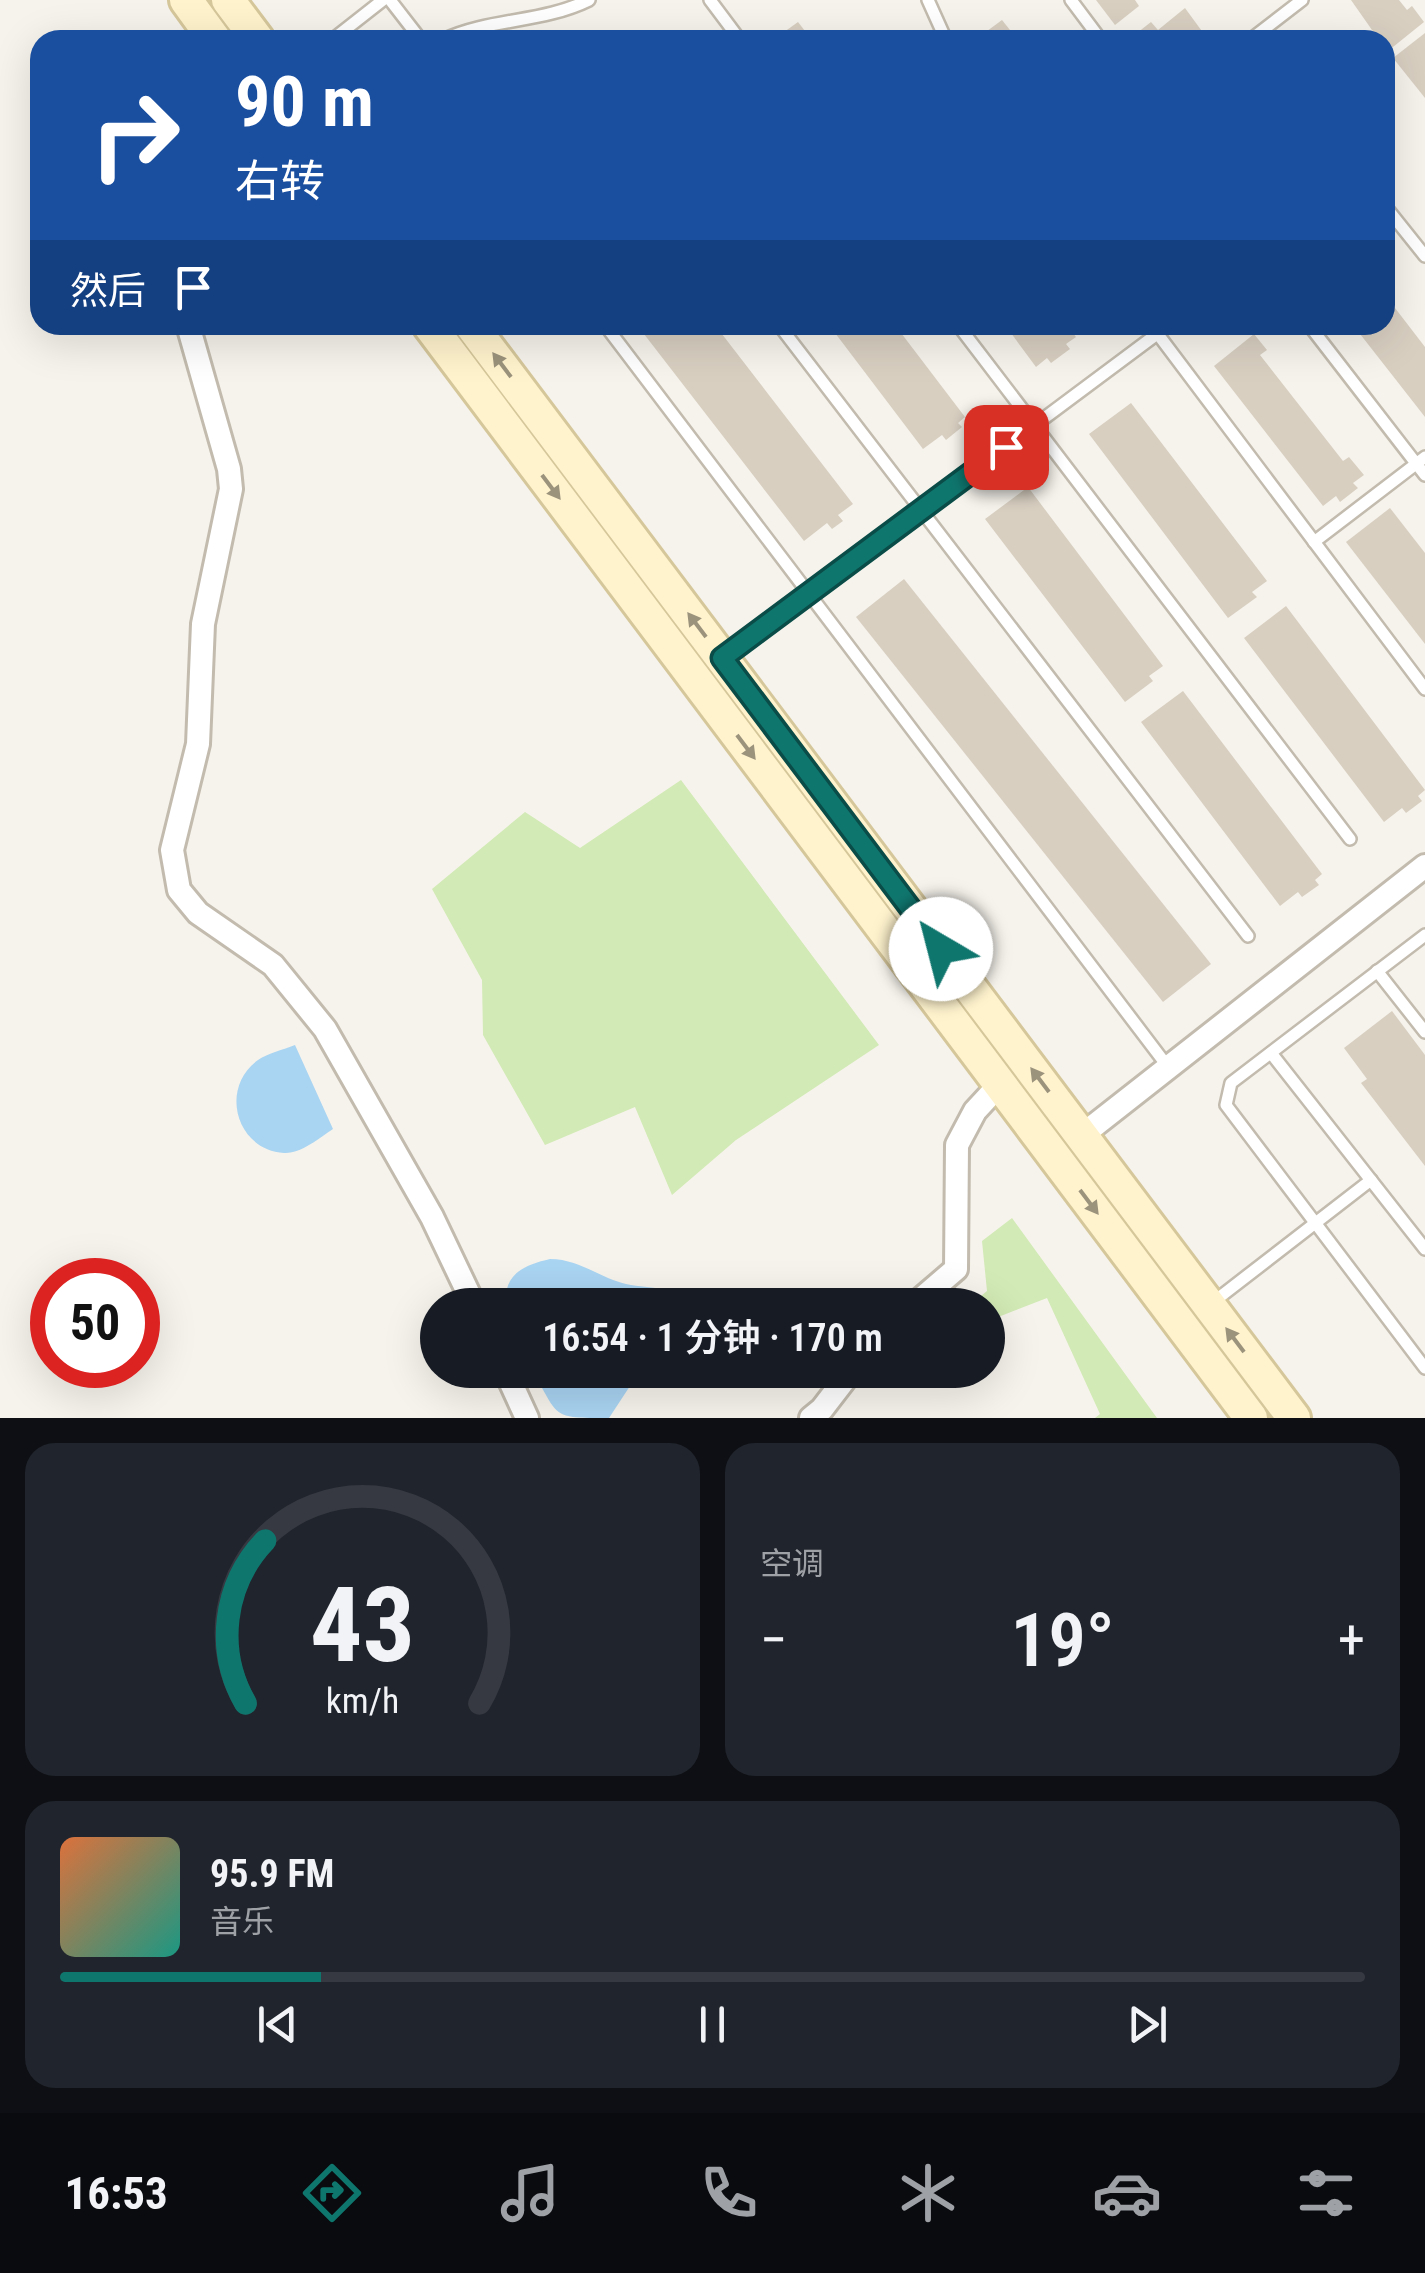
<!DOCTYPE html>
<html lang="zh">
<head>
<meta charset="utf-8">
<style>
  body { margin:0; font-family:"Roboto Condensed","Noto Sans SC",sans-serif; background:#20242c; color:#f1f3f6; height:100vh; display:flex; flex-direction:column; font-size:38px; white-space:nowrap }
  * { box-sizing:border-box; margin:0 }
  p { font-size:32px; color:#9ea1a6 }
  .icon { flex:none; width:55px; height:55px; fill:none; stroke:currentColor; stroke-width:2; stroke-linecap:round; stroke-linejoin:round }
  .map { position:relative; height:1418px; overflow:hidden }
  .details { display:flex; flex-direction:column; gap:25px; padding:25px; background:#0d0f14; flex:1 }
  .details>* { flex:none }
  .guide { position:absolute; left:30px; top:30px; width:1365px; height:305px; border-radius:30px; box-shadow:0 10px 40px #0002; background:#1a4fa0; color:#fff; overflow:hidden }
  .speed { position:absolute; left:30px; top:1258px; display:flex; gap:20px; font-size:50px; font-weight:700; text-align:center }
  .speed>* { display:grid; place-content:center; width:130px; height:130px; border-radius:50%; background:#171b24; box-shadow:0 10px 40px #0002; line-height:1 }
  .speed .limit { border:15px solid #d22; background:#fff; color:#111 }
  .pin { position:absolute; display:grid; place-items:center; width:85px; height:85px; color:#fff; margin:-42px; border-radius:20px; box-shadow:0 5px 15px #0006 }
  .me { position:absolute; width:110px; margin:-55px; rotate:323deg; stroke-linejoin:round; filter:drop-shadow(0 0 8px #0008) }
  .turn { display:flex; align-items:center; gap:35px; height:210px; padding:0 40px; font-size:45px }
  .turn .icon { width:130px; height:130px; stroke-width:2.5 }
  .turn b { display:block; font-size:70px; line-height:85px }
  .then { display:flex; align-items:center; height:95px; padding:0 40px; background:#0003; gap:20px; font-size:38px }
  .big { font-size:75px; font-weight:600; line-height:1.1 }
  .details .widget { flex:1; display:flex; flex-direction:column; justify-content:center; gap:15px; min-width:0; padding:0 35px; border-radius:30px; background:#20242c }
  .details .dial { align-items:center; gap:0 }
  .dial svg { height:260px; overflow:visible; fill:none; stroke:#363941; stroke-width:7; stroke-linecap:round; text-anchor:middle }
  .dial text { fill:#f1f3f6; stroke:none }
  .song { display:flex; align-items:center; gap:30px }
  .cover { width:120px; height:120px; border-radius:15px; background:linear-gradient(135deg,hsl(20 70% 55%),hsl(170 70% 35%)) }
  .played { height:10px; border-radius:5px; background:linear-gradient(90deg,#0f766e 20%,#363941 20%) }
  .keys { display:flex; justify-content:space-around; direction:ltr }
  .heat { display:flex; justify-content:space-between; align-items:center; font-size:55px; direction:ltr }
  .details .tiles { flex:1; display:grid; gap:25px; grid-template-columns:1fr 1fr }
  .widget:last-child { grid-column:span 2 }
  .trip { position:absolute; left:420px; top:1288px; width:585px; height:100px; border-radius:50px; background:#171b24; box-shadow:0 10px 40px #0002; font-weight:600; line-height:100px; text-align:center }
  .tab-bar { display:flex; height:160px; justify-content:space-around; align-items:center; background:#090b0e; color:#9ea1a6 }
  .tab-bar .icon { width:70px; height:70px }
  .tab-bar .on { color:#0f766e }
  .tab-bar b { font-size:45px; color:#f1f3f6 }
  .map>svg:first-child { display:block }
  .green { fill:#d2eab5 }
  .water { fill:#a9d4f2 }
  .building { fill:#d8cfc1 }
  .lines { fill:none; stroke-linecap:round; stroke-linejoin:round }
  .service-casing { stroke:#c2bbae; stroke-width:16 }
  .minor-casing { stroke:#c2bbae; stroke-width:28 }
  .secondary-casing { stroke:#d6c79b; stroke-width:38 }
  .service { stroke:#fff; stroke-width:11 }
  .minor { stroke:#fff; stroke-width:22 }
  .secondary { stroke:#fff3cd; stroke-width:32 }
  .oneway { fill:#9c937c }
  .route-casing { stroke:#0a4d48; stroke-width:25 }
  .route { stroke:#0f766e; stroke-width:18 }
</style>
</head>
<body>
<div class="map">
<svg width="1425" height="1418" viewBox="0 0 1425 1418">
  <rect width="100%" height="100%" fill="#f6f3ec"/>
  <g class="green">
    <polygon points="681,780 879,1045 736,1140 672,1195 635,1107 545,1145 483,1035 482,980 432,889 525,812 580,848"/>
    <polygon points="1012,1218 1157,1418 1095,1418 1100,1414 1047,1298 988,1321 988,1305 970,1305 987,1291 982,1241"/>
  </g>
  <g class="water">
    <path d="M295,1045L333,1129C319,1138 301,1154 284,1153C236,1150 219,1088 258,1060C268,1053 283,1050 295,1045Z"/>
    <path d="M550,1259C579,1259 600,1278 626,1284C653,1290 671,1284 693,1305H506C503,1274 524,1265 550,1259Z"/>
    <path d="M532,1370H653L630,1386L609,1418C550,1418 560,1418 532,1370Z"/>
  </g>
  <g class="building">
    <polygon points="1096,0 1135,0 1139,6 1115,25"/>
    <polygon points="1351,0 1399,0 1407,10 1412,6 1424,22 1388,51 1385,40 1379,40"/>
    <polygon points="1185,8 1204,34 1196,40 1128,40 1151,22 1158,30"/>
    <polygon points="1002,20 1018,40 981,40 979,37"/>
    <polygon points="798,22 812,40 773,40"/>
    <polygon points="1425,33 1425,98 1393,58"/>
    <polygon points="1385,295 1425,347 1425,417 1353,325 1385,325"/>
    <polygon points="637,325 715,325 853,504 838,515 843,521 832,529 827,523 804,541"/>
    <polygon points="829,325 895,325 965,417 958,423 962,427 946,440 942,435 923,449"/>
    <polygon points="1005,325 1067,325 1076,337 1066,344 1070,349 1051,363 1047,358 1036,367"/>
    <polygon points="1254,334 1267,350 1260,355 1343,461 1349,457 1364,475 1353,483 1358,488 1340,502 1336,496 1323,506 1214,366"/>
    <polygon points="1131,403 1267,581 1252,592 1257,597 1228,618 1089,434"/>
    <polygon points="1028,487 1163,666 1149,676 1153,681 1125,702 985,519"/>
    <polygon points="1390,508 1425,553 1425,644 1346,542"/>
    <polygon points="904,579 1211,964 1163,1002 856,617"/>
    <polygon points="1286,606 1425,790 1418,796 1422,801 1406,813 1402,808 1384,822 1244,638"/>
    <polygon points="1183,691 1322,874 1315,880 1319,885 1302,897 1298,892 1280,906 1141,722"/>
    <polygon points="1392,1011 1425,1055 1425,1166 1361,1083 1367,1079 1344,1048"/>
  </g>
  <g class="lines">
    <g class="service-casing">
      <g id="service">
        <polyline points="390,0 421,40"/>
        <polyline points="710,0 740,40"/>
        <polyline points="928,0 946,40"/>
        <polyline points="1071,0 1101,40"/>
        <polyline points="332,40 383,0"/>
        <path d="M443,40C490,18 542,23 589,0"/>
        <polyline points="1250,40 1302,0"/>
        <polyline points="1385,206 1425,256"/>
        <polyline points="605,325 1168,1067"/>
        <polyline points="779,325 1248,936"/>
        <polyline points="958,325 1350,839"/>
        <polyline points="1151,325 1425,689"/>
        <polyline points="1309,325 1425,475"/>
        <polyline points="1314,542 1425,457"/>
        <polyline points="724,657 1157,334"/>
        <polyline points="1425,935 1231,1083 1226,1105 1425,1368"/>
        <polyline points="1377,971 1425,1032"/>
        <polyline points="1271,1053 1425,1249"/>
        <polyline points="1212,1303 1371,1180"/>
      </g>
    </g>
    <g class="minor-casing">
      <g id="minor">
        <polyline points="188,325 229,469 231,489 203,624 198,744 172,850 179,890 198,913 273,965 325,1029 432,1217 474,1305"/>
        <polyline points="1081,1136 1425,866"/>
        <polyline points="914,1305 956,1269 957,1145 975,1111 1000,1084"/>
        <polyline points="505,1370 527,1418"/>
        <polyline points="811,1418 822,1409 852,1370"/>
      </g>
    </g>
    <g class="secondary-casing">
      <g id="secondary">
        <polyline points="186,0 215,40"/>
        <polyline points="228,0 258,40"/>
        <polyline points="429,325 1251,1418"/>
        <polyline points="471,325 1294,1418"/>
      </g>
    </g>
    <use href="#service" class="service"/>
    <use href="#minor" class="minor"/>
    <use href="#secondary" class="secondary"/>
  </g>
  <defs><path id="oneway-solid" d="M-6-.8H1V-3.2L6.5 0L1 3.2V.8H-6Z" transform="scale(2.5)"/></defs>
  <g class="oneway">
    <use href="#oneway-solid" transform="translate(502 365) rotate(-127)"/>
    <use href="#oneway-solid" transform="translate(551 487) rotate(53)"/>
    <use href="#oneway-solid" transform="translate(697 625) rotate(-127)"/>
    <use href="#oneway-solid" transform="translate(746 747) rotate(53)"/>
    <use href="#oneway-solid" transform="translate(1040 1080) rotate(-127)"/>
    <use href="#oneway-solid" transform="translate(1089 1202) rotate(53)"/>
    <use href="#oneway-solid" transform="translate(1235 1340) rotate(-127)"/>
  </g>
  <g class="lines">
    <g class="route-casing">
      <polyline id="route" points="941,949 722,658 1006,447"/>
    </g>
    <use href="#route" class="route"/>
  </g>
</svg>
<div class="speed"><div class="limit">50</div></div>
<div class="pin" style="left:1006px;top:447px;background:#d93025"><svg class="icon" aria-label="arrive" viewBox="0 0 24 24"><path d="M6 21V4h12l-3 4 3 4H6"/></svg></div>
<svg class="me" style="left:941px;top:949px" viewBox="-20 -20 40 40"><circle r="19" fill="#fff"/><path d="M0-13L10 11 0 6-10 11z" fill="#0f766e"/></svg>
<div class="trip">16:54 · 1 分钟 · 170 m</div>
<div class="guide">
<div class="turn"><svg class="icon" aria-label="right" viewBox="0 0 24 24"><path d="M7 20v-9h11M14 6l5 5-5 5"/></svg><div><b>90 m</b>右转</div></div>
<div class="then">然后<svg class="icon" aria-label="arrive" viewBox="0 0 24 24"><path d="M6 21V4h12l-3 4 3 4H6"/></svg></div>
</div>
</div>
<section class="details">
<div class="tiles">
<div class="widget dial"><svg viewBox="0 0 100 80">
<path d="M14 69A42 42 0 1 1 86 69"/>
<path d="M14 69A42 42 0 0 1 20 19" stroke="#0f766e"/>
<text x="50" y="56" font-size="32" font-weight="700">43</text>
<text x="50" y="72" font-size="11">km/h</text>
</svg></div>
<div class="widget"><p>空调</p>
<div class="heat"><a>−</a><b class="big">19°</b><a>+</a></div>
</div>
<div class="widget">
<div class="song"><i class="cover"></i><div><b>95.9 FM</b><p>音乐</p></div></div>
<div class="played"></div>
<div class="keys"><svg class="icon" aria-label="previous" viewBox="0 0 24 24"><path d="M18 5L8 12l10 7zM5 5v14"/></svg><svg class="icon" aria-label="pause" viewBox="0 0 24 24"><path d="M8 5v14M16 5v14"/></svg><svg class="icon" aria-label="next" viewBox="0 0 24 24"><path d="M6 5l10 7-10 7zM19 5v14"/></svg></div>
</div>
</div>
</section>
<nav class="tab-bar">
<b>16:53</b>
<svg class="icon on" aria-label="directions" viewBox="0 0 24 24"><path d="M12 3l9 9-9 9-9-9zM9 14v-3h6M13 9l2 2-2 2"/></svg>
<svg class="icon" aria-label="music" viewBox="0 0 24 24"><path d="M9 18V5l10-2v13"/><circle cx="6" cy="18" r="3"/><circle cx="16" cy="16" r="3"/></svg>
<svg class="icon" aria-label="phone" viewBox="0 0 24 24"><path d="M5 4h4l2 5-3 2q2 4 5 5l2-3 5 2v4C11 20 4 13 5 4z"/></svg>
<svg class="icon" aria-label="climate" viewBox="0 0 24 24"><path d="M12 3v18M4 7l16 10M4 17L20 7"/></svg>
<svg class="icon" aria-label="car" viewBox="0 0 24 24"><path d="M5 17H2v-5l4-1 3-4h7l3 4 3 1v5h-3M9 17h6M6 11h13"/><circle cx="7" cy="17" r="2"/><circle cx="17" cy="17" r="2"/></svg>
<svg class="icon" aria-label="filters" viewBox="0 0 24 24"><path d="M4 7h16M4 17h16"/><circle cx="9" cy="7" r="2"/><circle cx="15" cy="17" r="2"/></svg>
</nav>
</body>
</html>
